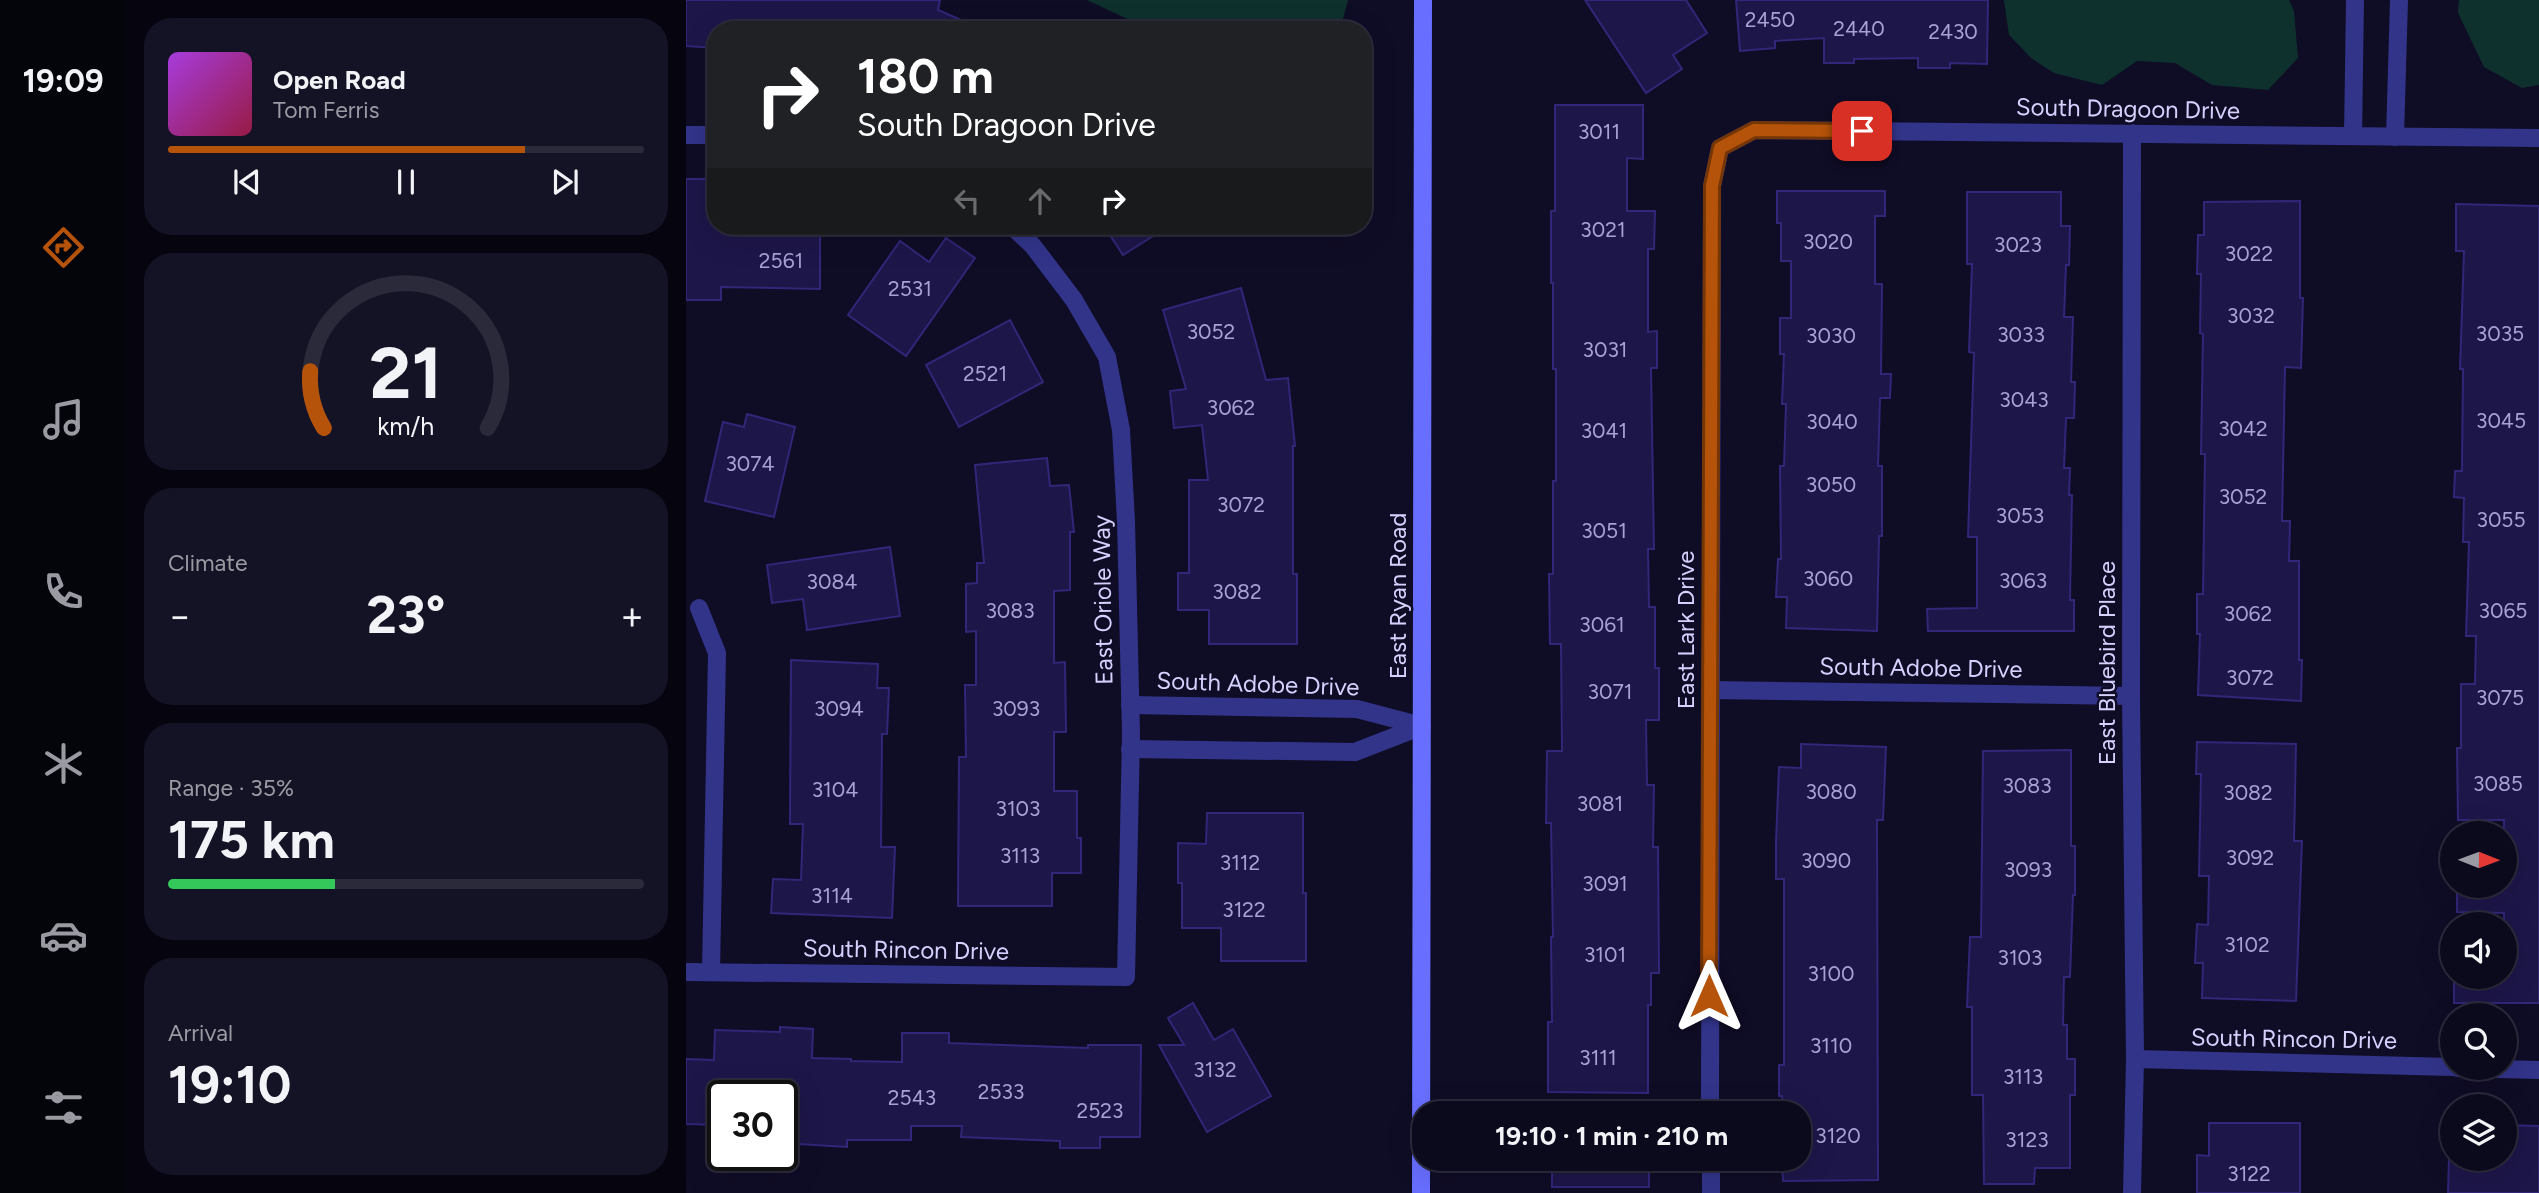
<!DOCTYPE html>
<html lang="en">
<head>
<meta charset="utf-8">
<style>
  body { margin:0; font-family:Figtree,sans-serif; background:#141225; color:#f1f3f6; height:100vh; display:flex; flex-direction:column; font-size:26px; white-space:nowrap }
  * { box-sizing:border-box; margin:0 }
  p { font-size:23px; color:#9a9aa3 }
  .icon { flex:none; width:38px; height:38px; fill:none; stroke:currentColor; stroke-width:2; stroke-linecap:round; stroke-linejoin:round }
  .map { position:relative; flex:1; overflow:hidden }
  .sheet { display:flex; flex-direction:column; gap:18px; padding:18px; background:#06050f; width:560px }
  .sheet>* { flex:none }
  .banner { position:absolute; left:21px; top:21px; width:665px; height:214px; border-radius:28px; box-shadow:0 7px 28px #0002,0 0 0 2px #2b2a3b; background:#202124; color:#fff; overflow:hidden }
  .needle { width:46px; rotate:91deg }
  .controls { position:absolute; left:1754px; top:821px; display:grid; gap:14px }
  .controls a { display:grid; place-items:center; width:77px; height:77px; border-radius:50%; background:#0b091c; box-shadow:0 7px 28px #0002,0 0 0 2px #2b2a3b; font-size:35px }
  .speed { position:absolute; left:21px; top:1080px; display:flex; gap:14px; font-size:35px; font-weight:700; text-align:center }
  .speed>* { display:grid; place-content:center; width:91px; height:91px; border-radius:50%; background:#0b091c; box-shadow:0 7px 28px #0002,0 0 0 2px #2b2a3b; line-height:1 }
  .speed .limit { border:4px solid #111; border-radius:10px; background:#fff; color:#111 }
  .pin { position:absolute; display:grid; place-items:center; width:60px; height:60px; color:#fff; margin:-30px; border-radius:14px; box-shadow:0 4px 10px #0006 }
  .me { position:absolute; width:77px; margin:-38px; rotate:0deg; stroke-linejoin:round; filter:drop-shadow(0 0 5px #0008) }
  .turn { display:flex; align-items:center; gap:24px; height:147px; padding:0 35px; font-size:32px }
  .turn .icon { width:91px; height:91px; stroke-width:2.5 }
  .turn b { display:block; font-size:49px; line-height:60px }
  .lanes { display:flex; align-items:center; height:66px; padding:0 35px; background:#0003; justify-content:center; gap:35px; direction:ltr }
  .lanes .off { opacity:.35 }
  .big { font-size:52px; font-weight:700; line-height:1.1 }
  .sheet .tile { flex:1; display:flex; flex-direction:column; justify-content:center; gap:10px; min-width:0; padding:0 24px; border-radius:28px; background:#141225 }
  .sheet .dial { align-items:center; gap:0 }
  .dial svg { height:182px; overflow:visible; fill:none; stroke:#2b2a3b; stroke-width:7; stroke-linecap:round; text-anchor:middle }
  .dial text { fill:#f1f3f6; stroke:none }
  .song { display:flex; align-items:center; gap:21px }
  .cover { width:84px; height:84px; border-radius:10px; background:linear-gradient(135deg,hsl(280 70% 55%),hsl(340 70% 35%)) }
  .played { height:7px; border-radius:4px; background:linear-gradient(90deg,#b45309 75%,#2b2a3b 75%) }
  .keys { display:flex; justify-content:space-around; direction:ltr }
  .heat { display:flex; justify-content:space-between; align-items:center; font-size:38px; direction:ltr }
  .charge { height:10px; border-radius:5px; background:linear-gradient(90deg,#34c759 35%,#2b2a3b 0) }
  .trip { position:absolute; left:726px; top:1101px; width:399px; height:70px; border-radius:28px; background:#0b091c; box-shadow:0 7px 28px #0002,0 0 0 2px #2b2a3b; font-weight:700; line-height:70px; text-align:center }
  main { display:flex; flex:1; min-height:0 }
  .tabs { display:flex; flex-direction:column; width:126px; justify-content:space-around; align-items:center; background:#04040b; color:#9a9aa3 }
  .tabs .icon { width:49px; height:49px }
  .tabs .on { color:#b45309 }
  .tabs b { font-size:32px; color:#f1f3f6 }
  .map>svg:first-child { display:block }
  .green { fill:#0f312d }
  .building { fill:#1d1649; stroke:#312678; stroke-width:2 }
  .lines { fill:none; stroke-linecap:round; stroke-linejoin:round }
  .street { stroke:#32348a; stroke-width:18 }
  .secondary { stroke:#686eff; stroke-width:18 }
  .route-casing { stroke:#753606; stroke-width:18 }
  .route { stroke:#b45309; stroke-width:12 }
  .labels { text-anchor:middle; stroke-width:5; stroke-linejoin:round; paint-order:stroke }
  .number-label { font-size:21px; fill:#a6a2d2 }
  .street-label { font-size:24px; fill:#d4d1ff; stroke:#0f0c26 }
</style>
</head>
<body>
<main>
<nav class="tabs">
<b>19:09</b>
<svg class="icon on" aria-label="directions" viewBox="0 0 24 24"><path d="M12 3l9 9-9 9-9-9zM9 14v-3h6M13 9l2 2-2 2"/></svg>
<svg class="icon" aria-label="music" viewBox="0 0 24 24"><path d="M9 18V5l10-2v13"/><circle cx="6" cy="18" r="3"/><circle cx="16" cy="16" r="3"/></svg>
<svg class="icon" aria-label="phone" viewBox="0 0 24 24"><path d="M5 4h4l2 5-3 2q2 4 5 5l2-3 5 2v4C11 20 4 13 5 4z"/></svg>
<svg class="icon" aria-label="climate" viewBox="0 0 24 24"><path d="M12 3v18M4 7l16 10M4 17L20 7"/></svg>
<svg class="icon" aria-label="car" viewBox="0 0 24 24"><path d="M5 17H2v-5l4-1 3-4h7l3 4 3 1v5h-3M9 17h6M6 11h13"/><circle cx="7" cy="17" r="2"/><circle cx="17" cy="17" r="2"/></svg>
<svg class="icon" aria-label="filters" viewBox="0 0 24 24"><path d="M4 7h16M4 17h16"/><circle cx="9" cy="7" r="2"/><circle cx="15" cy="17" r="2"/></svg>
</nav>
<section class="sheet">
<div class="tile">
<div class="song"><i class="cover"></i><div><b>Open Road</b><p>Tom Ferris</p></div></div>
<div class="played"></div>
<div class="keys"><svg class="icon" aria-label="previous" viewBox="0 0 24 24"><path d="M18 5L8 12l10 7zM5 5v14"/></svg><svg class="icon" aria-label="pause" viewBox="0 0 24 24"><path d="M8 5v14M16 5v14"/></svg><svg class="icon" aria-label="next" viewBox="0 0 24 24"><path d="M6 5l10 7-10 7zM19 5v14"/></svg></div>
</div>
<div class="tile dial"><svg viewBox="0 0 100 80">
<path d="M14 69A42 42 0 1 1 86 69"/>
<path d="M14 69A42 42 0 0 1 8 44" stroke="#b45309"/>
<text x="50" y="56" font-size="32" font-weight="700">21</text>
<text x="50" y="72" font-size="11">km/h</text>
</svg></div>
<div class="tile"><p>Climate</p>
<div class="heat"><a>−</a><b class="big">23°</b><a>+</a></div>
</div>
<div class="tile"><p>Range · 35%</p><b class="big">175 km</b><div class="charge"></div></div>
<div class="tile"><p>Arrival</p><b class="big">19:10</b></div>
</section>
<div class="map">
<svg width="1853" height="1193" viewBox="0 0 1853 1193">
  <rect width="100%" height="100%" fill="#0f0c26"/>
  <g class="green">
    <polygon points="401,0 662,0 654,30 457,30 452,24"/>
    <polygon points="1318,0 1603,0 1608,11 1612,58 1582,90 1526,85 1489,63 1451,61 1416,85 1368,73 1345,58 1323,35"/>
    <polygon points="1773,0 1853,0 1853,85 1836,88 1798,67 1772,13"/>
  </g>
  <g class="building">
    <polygon points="0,0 254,0 252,10 298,30 30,30 30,48 0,46"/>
    <polygon points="899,0 1000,0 1021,33 987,55 996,69 960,93"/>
    <polygon points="1050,0 1302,0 1301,64 1264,63 1264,68 1232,68 1232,58 1168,59 1168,63 1138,63 1138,38 1089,41 1089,48 1054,51"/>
    <polygon points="869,105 957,105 957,159 941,158 941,211 969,211 968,249 962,249 962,332 971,331 971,368 965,368 968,549 962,549 963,607 969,607 969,668 973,668 973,720 960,720 961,785 968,785 967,847 972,847 973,973 965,973 965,1005 962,1005 962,1093 862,1092 862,1022 866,1022 865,937 867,937 865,823 860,823 861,751 876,751 875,644 864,644 863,574 867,574 867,481 870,481 870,369 867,369 867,283 865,283 865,211 869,211"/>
    <polygon points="0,179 30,179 30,226 104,226 103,234 134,234 134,289 35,287 35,300 0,300"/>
    <polygon points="1091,191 1199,191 1199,216 1189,216 1189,284 1196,284 1195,374 1205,374 1204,398 1194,398 1192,466 1196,466 1196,536 1193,536 1191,631 1100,628 1101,597 1090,597 1092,559 1095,559 1094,466 1098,466 1100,404 1096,404 1098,354 1094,354 1094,318 1105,318 1105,261 1095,261 1095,223 1091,223"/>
    <polygon points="1281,192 1375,192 1375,226 1384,226 1383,265 1380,265 1378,317 1387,317 1385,382 1389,382 1388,418 1380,418 1378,468 1384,468 1383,495 1386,495 1384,600 1388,600 1388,631 1242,631 1241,609 1291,608 1291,537 1282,537 1288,353 1283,352 1286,264 1281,264"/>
    <polygon points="1614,201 1614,298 1617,298 1615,368 1599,367 1596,521 1604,521 1603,561 1613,561 1613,660 1616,660 1615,701 1512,695 1514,634 1511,634 1511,594 1517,594 1519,454 1515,454 1517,334 1514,333 1515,274 1511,274 1512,235 1518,235 1518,202"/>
    <polygon points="1770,204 1853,206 1853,1003 1768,1003 1768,976 1818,976 1818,913 1771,912 1771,886 1818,886 1818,820 1772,820 1771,748 1775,748 1775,684 1789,684 1790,636 1780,636 1783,542 1777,542 1778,498 1768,497 1769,471 1776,471 1777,369 1774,369 1778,251 1770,251"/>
    <polygon points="418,226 483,226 437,255"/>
    <polygon points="260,238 289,258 220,356 162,315 214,241 243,262"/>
    <polygon points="555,288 580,380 602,378 609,446 607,446 607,574 611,574 611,644 523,644 523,610 492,610 492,573 503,573 503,480 522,480 516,425 488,428 484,391 500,389 477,310"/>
    <polygon points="324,320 357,382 273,427 240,365"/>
    <polygon points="61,414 109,427 88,517 19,501 37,422 58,427"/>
    <polygon points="361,458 364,486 383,485 388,532 384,532 384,590 368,591 368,663 379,662 380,732 368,732 368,791 391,791 391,838 395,838 395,873 366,873 366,906 272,906 273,757 280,757 279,685 290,685 290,631 280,632 280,584 291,583 291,563 298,563 289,465"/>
    <polygon points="204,547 214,616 121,630 117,599 86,603 81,565"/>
    <polygon points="105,660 192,664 191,688 203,688 201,734 196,734 195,847 209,847 206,918 85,913 87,879 115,880 117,824 104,824"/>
    <polygon points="1511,742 1610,744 1608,841 1616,841 1610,1001 1516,998 1517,963 1509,963 1511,924 1522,925 1523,876 1513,876 1515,774 1510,774"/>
    <polygon points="1115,744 1200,747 1197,820 1191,820 1192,1180 1097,1181 1096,1158 1113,1158 1113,1113 1096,1113 1096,1096 1093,1096 1093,1065 1098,1065 1098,879 1090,879 1090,842 1093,767 1115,768"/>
    <polygon points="1385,750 1385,846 1389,846 1389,895 1387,895 1384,977 1378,977 1377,1025 1381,1025 1381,1059 1389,1059 1389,1095 1384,1095 1384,1168 1349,1168 1348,1184 1298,1184 1297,1095 1286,1095 1286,1007 1281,1007 1284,937 1295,937 1297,751"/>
    <polygon points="521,813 617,813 617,893 620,893 620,961 535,961 535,928 496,928 496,883 492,883 492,843 520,844"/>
    <polygon points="507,1003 528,1040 547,1029 585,1096 521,1132 473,1045 498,1045 482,1018"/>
    <polygon points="94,1027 127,1029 126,1058 165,1059 165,1061 216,1062 216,1033 263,1033 263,1043 402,1048 402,1045 455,1045 454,1137 414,1137 414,1148 374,1148 374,1141 275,1137 276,1126 225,1126 225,1140 161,1140 161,1147 96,1143 96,1096 37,1096 37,1125 0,1124 0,1059 28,1060 29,1030 94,1032"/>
    <polygon points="1523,1123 1614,1123 1614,1193 1511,1193 1511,1155 1523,1156"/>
    <polygon points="1818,1125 1853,1126 1853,1193 1762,1193 1763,1158 1818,1158"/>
    <rect x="866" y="1158" width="97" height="29"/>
  </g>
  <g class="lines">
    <g class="street">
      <polyline points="1446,133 1445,696 1449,1059 1446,1193"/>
      <polyline points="0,135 30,135"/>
      <polyline points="1667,136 1669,0"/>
      <polyline points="1709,137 1713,0"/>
      <polyline points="13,608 31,653 25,972"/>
      <polyline points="1024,690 1445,696"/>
      <polyline points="444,705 671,709 736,726"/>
      <polyline points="444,749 669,752 736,726"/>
      <polyline points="0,972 440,977 445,734 440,521 435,430 421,357 388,300 347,246 326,226"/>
      <polyline points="1449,1059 1766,1067"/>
      <polyline points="1771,1068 1853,1070"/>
      <polyline points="1024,1113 1026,186 1034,148 1068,130 1853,138"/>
      <polyline points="1025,1158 1025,1193"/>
    </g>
    <polyline class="secondary" points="735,1193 737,0"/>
  </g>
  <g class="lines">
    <g class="route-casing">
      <polyline id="route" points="1023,996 1026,186 1034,148 1068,130 1176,131"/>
    </g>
    <use href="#route" class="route"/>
  </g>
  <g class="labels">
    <g class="number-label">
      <text x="1084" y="27">2450</text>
      <text x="1173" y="36">2440</text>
      <text x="1267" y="39">2430</text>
      <text x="913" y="139">3011</text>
      <text x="917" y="237">3021</text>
      <text x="1142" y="249">3020</text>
      <text x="1332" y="252">3023</text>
      <text x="1563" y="261">3022</text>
      <text x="95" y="268">2561</text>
      <text x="224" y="296">2531</text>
      <text x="1565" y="323">3032</text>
      <text x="525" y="339">3052</text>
      <text x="1814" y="341">3035</text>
      <text x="1335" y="342">3033</text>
      <text x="1145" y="343">3030</text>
      <text x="919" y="357">3031</text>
      <text x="299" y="381">2521</text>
      <text x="1338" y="407">3043</text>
      <text x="545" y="415">3062</text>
      <text x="1815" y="428">3045</text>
      <text x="1146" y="429">3040</text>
      <text x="1557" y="436">3042</text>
      <text x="918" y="438">3041</text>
      <text x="64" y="471">3074</text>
      <text x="1145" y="492">3050</text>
      <text x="1557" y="504">3052</text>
      <text x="555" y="512">3072</text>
      <text x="1334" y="523">3053</text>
      <text x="1815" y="527">3055</text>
      <text x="918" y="538">3051</text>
      <text x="1142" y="586">3060</text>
      <text x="1337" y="588">3063</text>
      <text x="146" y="589">3084</text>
      <text x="551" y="599">3082</text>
      <text x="324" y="618">3083</text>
      <text x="1817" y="618">3065</text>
      <text x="1562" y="621">3062</text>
      <text x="916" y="632">3061</text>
      <text x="1564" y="685">3072</text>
      <text x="924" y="699">3071</text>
      <text x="1814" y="705">3075</text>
      <text x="153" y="716">3094</text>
      <text x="330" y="716">3093</text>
      <text x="1812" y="791">3085</text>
      <text x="1341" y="793">3083</text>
      <text x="149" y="797">3104</text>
      <text x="1145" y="799">3080</text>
      <text x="1562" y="800">3082</text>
      <text x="914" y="811">3081</text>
      <text x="332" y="816">3103</text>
      <text x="334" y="863">3113</text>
      <text x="1564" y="865">3092</text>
      <text x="1140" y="868">3090</text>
      <text x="554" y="870">3112</text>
      <text x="1342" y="877">3093</text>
      <text x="919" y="891">3091</text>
      <text x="146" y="903">3114</text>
      <text x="558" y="917">3122</text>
      <text x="1561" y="952">3102</text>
      <text x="919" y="962">3101</text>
      <text x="1334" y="965">3103</text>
      <text x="1145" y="981">3100</text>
      <text x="1145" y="1053">3110</text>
      <text x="912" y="1065">3111</text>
      <text x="529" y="1077">3132</text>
      <text x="1337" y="1084">3113</text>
      <text x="315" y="1099">2533</text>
      <text x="226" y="1105">2543</text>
      <text x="414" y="1118">2523</text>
      <text x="1152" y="1143">3120</text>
      <text x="1341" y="1147">3123</text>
      <text x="1563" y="1181">3122</text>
    </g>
    <g class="street-label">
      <text transform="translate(1442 109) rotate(1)" y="8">South Dragoon Drive</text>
      <text transform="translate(712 596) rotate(-90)" y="8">East Ryan Road</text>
      <text transform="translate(417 600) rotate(-91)" y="8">East Oriole Way</text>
      <text transform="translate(1000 630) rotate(-90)" y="8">East Lark Drive</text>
      <text transform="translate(1421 663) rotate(-90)" y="8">East Bluebird Place</text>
      <text transform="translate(1235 668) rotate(1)" y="8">South Adobe Drive</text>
      <text transform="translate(572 684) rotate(2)" y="8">South Adobe Drive</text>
      <text transform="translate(220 950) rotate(1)" y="8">South Rincon Drive</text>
      <text transform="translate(1608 1039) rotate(1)" y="8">South Rincon Drive</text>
    </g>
  </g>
</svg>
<div class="controls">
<a><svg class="needle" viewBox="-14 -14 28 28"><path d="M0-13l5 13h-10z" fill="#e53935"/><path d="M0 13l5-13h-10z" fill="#9a9aa3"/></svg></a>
<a><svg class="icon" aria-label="sound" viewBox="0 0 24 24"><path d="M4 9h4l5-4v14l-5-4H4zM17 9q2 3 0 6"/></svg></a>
<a><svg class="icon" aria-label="search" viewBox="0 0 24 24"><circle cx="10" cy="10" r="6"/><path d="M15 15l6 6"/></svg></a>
<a><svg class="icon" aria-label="layers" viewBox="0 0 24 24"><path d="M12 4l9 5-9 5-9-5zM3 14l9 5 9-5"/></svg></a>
</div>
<div class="speed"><div class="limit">30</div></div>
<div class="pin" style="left:1176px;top:131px;background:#d93025"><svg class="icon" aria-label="arrive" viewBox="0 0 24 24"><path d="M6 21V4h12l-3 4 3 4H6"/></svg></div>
<svg class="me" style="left:1023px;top:996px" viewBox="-20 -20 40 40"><path d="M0-17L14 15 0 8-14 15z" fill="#b45309" stroke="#fff" stroke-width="4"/></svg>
<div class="trip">19:10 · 1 min · 210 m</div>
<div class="banner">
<div class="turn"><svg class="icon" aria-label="right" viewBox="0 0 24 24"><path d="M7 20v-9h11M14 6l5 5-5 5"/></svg><div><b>180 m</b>South Dragoon Drive</div></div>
<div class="lanes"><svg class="icon off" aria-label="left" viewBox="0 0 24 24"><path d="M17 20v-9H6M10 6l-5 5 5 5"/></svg><svg class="icon off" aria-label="ahead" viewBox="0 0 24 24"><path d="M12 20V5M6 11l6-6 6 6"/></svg><svg class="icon" aria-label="right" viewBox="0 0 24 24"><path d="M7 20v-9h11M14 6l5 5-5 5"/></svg></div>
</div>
</div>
</main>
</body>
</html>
